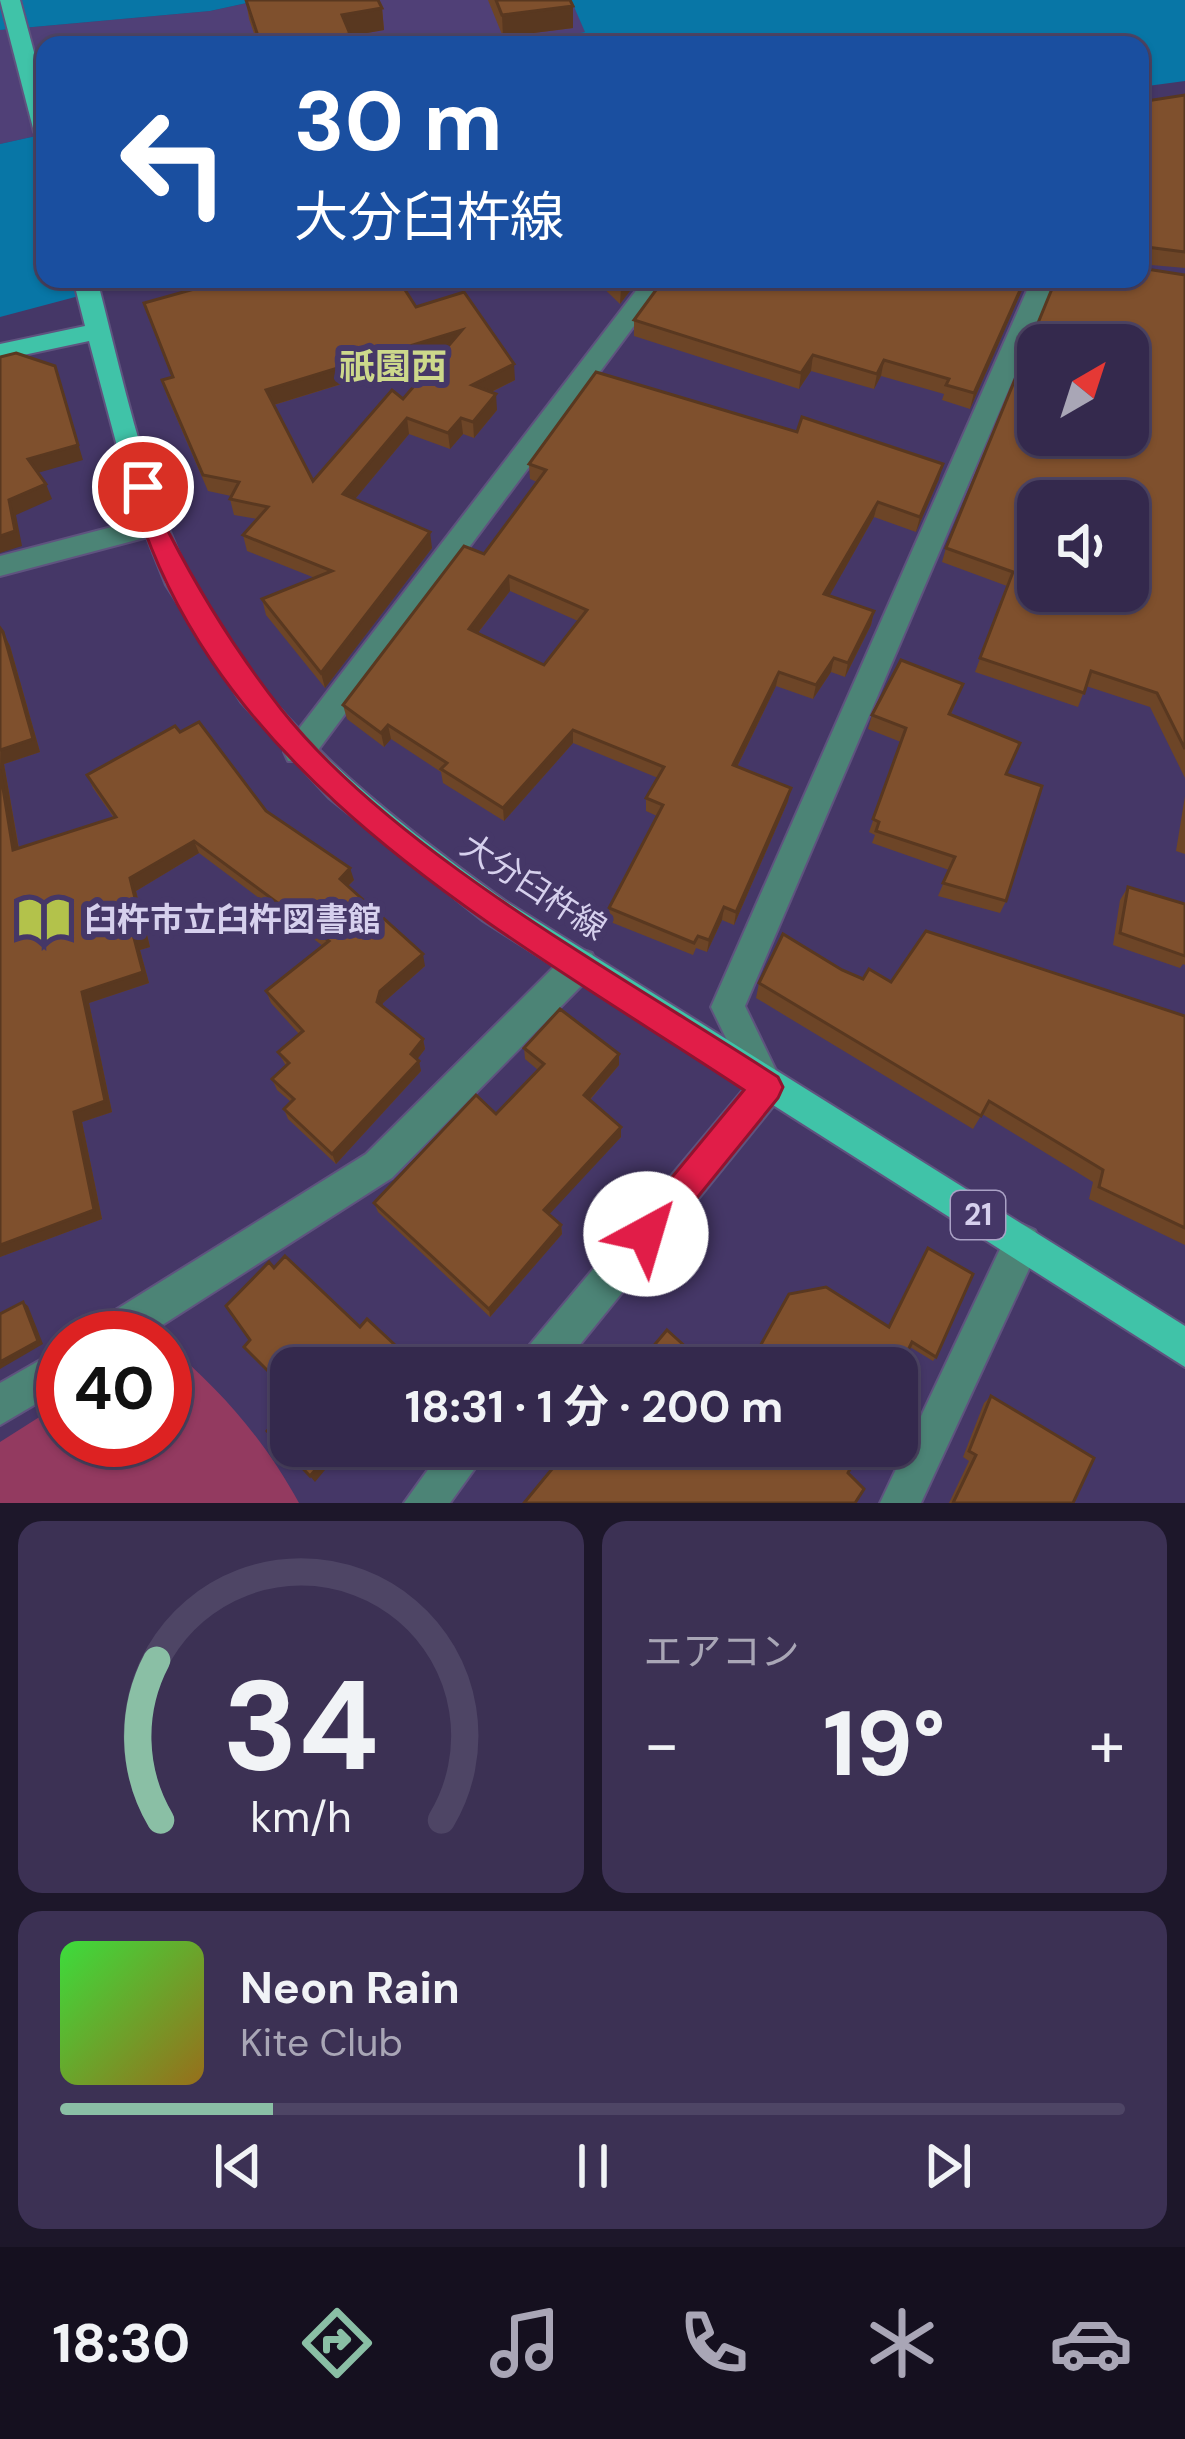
<!DOCTYPE html>
<html lang="ja">
<head>
<meta charset="utf-8">
<style>
  body { margin:0; font-family:"DM Sans","Noto Sans JP",sans-serif; background:#3c3154; color:#f1f3f6; height:100vh; display:flex; flex-direction:column; font-size:45px; white-space:nowrap }
  * { box-sizing:border-box; margin:0 }
  p { font-size:39px; color:#a9a6b6 }
  .icon { flex:none; width:66px; height:66px; fill:none; stroke:currentColor; stroke-width:2; stroke-linecap:round; stroke-linejoin:round }
  .map { position:relative; height:1503px; overflow:hidden }
  .side { display:flex; flex-direction:column; gap:18px; padding:18px; background:#1d172a; flex:1 }
  .side>* { flex:none }
  .guide { position:absolute; left:36px; top:36px; width:1113px; height:252px; border-radius:24px; box-shadow:0 3px 9px #0004,0 0 0 3px #4e4565; background:#1a4fa0; color:#fff; overflow:hidden }
  .needle { width:78px; rotate:39deg }
  .fabs { position:absolute; left:1017px; top:324px; display:grid; gap:24px }
  .fabs a { display:grid; place-items:center; width:132px; height:132px; border-radius:24px; background:#34294d; box-shadow:0 3px 9px #0004,0 0 0 3px #4e4565; font-size:60px }
  .speed { position:absolute; left:36px; top:1311px; display:flex; gap:24px; font-size:60px; font-weight:700; text-align:center }
  .speed>* { display:grid; place-content:center; width:156px; height:156px; border-radius:50%; background:#34294d; box-shadow:0 3px 9px #0004,0 0 0 3px #4e4565; line-height:1 }
  .speed .limit { border:18px solid #d22; background:#fff; color:#111 }
  .pin { position:absolute; display:grid; place-items:center; width:102px; height:102px; color:#fff; margin:-51px; border:6px solid #fff; border-radius:50%; box-shadow:0 3px 12px #0007 }
  .me { position:absolute; width:132px; margin:-66px; rotate:39deg; stroke-linejoin:round; filter:drop-shadow(0 0 9px #0008) }
  .turn { display:flex; align-items:center; gap:42px; height:252px; padding:0 60px; font-size:54px }
  .turn .icon { width:156px; height:156px; stroke-width:2.5 }
  .turn b { display:block; font-size:84px; line-height:102px }
  .big { font-size:90px; font-weight:700; line-height:1.1 }
  .side .tile { flex:1; display:flex; flex-direction:column; justify-content:center; gap:18px; min-width:0; padding:0 42px; border-radius:24px; background:#3c3154 }
  .side .dial { align-items:center; gap:0 }
  .dial svg { height:312px; overflow:visible; fill:none; stroke:#4e4565; stroke-width:7; stroke-linecap:round; text-anchor:middle }
  .dial text { fill:#f1f3f6; stroke:none }
  .song { display:flex; align-items:center; gap:36px }
  .cover { width:144px; height:144px; border-radius:18px; background:linear-gradient(135deg,hsl(120 70% 55%),hsl(40 70% 35%)) }
  .played { height:12px; border-radius:6px; background:linear-gradient(90deg,#8abfa5 20%,#4e4565 20%) }
  .keys { display:flex; justify-content:space-around; direction:ltr }
  .heat { display:flex; justify-content:space-between; align-items:center; font-size:66px; direction:ltr }
  .side .tiles { flex:1; display:grid; gap:18px; grid-template-columns:1fr 1fr }
  .tile:last-child { grid-column:span 2 }
  .trip { position:absolute; left:270px; top:1347px; width:648px; height:120px; border-radius:24px; background:#34294d; box-shadow:0 3px 9px #0004,0 0 0 3px #4e4565; font-weight:700; line-height:120px; text-align:center }
  .tab-bar { display:flex; height:192px; justify-content:space-around; align-items:center; background:#15101f; color:#a9a6b6 }
  .tab-bar .icon { width:84px; height:84px }
  .tab-bar .active { color:#8abfa5 }
  .tab-bar b { font-size:54px; color:#f1f3f6 }
  .map>svg:first-child { display:block }
  .built { fill:#504077 }
  .green { fill:#933a60 }
  .water { fill:#0876a6 }
  .lines { fill:none; stroke-linecap:round; stroke-linejoin:round }
  .minor-casing { stroke:#5f537f; stroke-width:4 }
  .major-casing { stroke:#5f537f; stroke-width:4 }
  .minor { fill:#4c8476; fill-rule:evenodd }
  .major { fill:#40c3a8; fill-rule:evenodd }
  .wall { fill:#6d4527; fill-rule:evenodd }
  .shaded-wall { fill:#593820 }
  .building { fill:#7f502d; stroke:#593820; stroke-width:3; fill-rule:evenodd }
  .route { fill:#e11d48; stroke:#92132f; stroke-width:3 }
  .labels { text-anchor:middle; stroke-width:12; stroke-linejoin:round; paint-order:stroke }
  .shield { fill:#453767; stroke:#aaa2c5; stroke-width:3 }
  .shield-label { font-size:30px; font-weight:bold; fill:#d6d0ed }
  .street-label { font-size:33px; fill:#d6d0ed; stroke:#453767 }
  .poi-label { font-size:33px; font-weight:bold; fill:#d6d0ed; stroke:#453767; text-anchor:start }
  .neighbourhood-label { font-size:36px; font-weight:bold; fill:#ccd88b; stroke:#453767 }
</style>
</head>
<body>
<div class="map">
<svg width="1185" height="1503" viewBox="0 0 1185 1503">
  <rect width="100%" height="100%" fill="#453767"/>
  <polygon class="built" points="260,0 571,0 586,32 519,45 45,45 45,134 0,144 0,30 210,11"/>
  <path class="green" d="M165,1343C222,1391 263,1438 299,1503H0V1442L63,1402V1440H165Z"/>
  <g class="water">
    <polygon points="0,0 260,0 210,11 0,30"/>
    <polygon points="571,0 1185,0 1185,81 1140,87 1140,45 519,45 585,32"/>
    <polygon points="45,134 45,279 143,279 0,317 0,144"/>
  </g>
  <g class="lines">
    <g class="minor-casing">
      <g id="minor">
        <polygon points="645,279 669,279 310,761 288,761 284,752 288,743"/>
        <polygon points="1032,279 1056,279 745,1006 784,1087 779,1099 561,1368 517,1368 522,1354 748,1084 711,1007"/>
        <polygon points="154,516 163,519 167,526 163,533 0,576 0,556"/>
        <polygon points="580,949 592,953 597,964 592,975 392,1178 142,1338 88,1338 93,1324 366,1154 568,953"/>
        <polygon points="1022,1224 1035,1230 1041,1243 921,1503 880,1503 1009,1230"/>
        <polygon points="63,1347 63,1388 0,1425 0,1383"/>
        <polygon points="445,1446 491,1446 450,1503 404,1503"/>
      </g>
    </g>
    <g class="major-casing">
      <g id="major">
        <polygon points="0,0 20,0 45,93 45,138 34,132"/>
        <path d="M73,279H97C123,380 145,488 193,583C261,717 384,814 504,900L1185,1326V1367L482,920L329,798L241,702L166,585L130,495L89,341L0,360V344L85,326Z"/>
      </g>
    </g>
    <use href="#minor" class="minor"/>
    <use href="#major" class="major"/>
  </g>
  <g class="wall">
    <polygon points="246,0 382,8 384,30 350,36 351,45 258,45 249,19"/>
    <polygon points="488,0 570,0 573,6 573,28 503,37"/>
    <polygon points="1185,95 1185,268 1140,264 1140,102"/>
    <polygon points="1185,275 1185,778 1150,707 1086,686 1078,707 975,672 1007,586 942,562 946,548"/>
    <polygon points="594,279 639,279 620,304"/>
    <polygon points="1027,279 970,409 942,400 944,394 881,376 874,389 811,371 799,389 634,336 634,320"/>
    <path d="M144,303L416,307L515,380L492,392L497,410L474,438L463,434L450,449L409,434L355,499L432,548L325,688L266,615L262,599L315,578L247,551L243,535L257,519L234,515L230,499L231,496L208,491L167,396L162,380L172,377ZM443,353L403,399L313,481L274,405Z"/>
    <path d="M529,464L939,479L916,532L874,517L829,596L874,611L871,625L845,677L831,672L813,699L776,686L737,767L788,801L734,925L722,920L707,952L696,948L693,955L608,921L609,908L657,816L646,811V798L658,778L573,743L504,821L443,783L441,772L391,739L384,747L347,719L343,705L484,554L537,482L530,479ZM510,591L578,621L544,665L478,633Z"/>
    <polygon points="0,628 10,646 40,752 4,764 19,848 114,818 93,788 87,775 180,732 266,811 354,880 348,886 425,966 383,1003 382,1006 423,1039 425,1049 417,1059 421,1071 336,1164 288,1119 284,1109 291,1102 277,1090 272,1079 286,1066 278,1052 299,1034 271,1003 266,991 323,946 199,853 136,891 150,947 140,950 149,983 89,1003 112,1112 82,1122 102,1219 0,1257"/>
    <polygon points="958,698 951,714 1007,774 1006,901 1000,913 938,896 949,870 872,843 875,835 869,832 901,742 868,729 872,715"/>
    <polygon points="1185,796 1185,854 1176,851"/>
    <polygon points="1128,887 1185,904 1185,965 1183,964 1180,968 1113,945 1120,900"/>
    <polygon points="842,970 863,979 891,982 1185,1016 1185,1245 1089,1199 1093,1182 982,1114 973,1129 756,998 759,983"/>
    <polygon points="524,1048 619,1065 590,1100 621,1137 549,1214 561,1225 562,1234 490,1317 378,1212 374,1203 496,1114 538,1070 525,1059"/>
    <polygon points="826,1287 936,1357 933,1361 910,1347"/>
    <polygon points="991,1396 1073,1503 949,1503 969,1461 963,1457 984,1403"/>
  </g>
  <g class="shaded-wall">
    <polygon points="573,6 573,28 503,37 502,15"/>
    <polygon points="382,8 384,30 350,36 351,45 273,45 342,15"/>
    <polygon points="472,279 492,279 473,285"/>
    <polygon points="628,279 639,279 620,304 621,288"/>
    <polygon points="1025,279 1027,279 970,409 974,393"/>
    <polygon points="462,330 464,346 270,406 266,390"/>
    <polygon points="813,355 811,371 799,389 801,373"/>
    <polygon points="884,360 881,376 874,389 877,374"/>
    <polygon points="514,364 515,380 473,401 472,385"/>
    <polygon points="55,366 83,460 34,474 28,459"/>
    <polygon points="496,394 497,410 474,438 473,422"/>
    <polygon points="407,418 409,434 346,510 343,494"/>
    <polygon points="461,418 463,434 450,449 448,433"/>
    <polygon points="943,464 939,479 916,532 920,517"/>
    <polygon points="46,484 52,499 16,515 22,546 0,553 0,536 9,500"/>
    <polygon points="878,502 874,517 822,609 824,594"/>
    <polygon points="430,532 432,548 325,688 321,673"/>
    <polygon points="509,576 510,591 470,643 469,629"/>
    <polygon points="874,611 871,625 845,677 848,663"/>
    <polygon points="3,632 10,646 40,752 4,764 21,862 13,850 0,770"/>
    <polygon points="834,658 831,672 813,699 816,685"/>
    <polygon points="779,672 776,686 731,779 733,765"/>
    <polygon points="388,725 391,739 384,747 381,733"/>
    <polygon points="573,730 573,743 504,821 503,808"/>
    <polygon points="791,788 788,801 734,925 736,912"/>
    <polygon points="194,841 199,853 136,891 150,947 140,950 149,983 89,1003 112,1112 82,1122 102,1219 0,1257 0,1245 74,1112 82,992 134,938 130,878"/>
    <polygon points="350,868 354,880 343,891 340,879"/>
    <polygon points="724,907 722,920 707,952 709,940"/>
    <polygon points="423,954 425,966 383,1003 380,1013 377,1002 380,991"/>
    <polygon points="423,1039 425,1049 413,1065 411,1054"/>
    <polygon points="619,1054 619,1065 585,1105 584,1095"/>
    <polygon points="419,1061 421,1071 336,1164 332,1154"/>
    <polygon points="621,1127 621,1137 545,1219 544,1210"/>
    <polygon points="561,1225 562,1234 490,1317 489,1309"/>
    <polygon points="23,1302 28,1306 43,1344 0,1369 0,1362"/>
    <polygon points="336,1446 345,1446 315,1482 310,1476"/>
  </g>
  <g class="building">
    <polygon points="246,0 378,0 382,8 342,15 350,34 261,45"/>
    <polygon points="496,0 570,0 573,6 502,15"/>
    <polygon points="1185,95 1185,252 1146,247 1140,260 1140,102"/>
    <path d="M1140,268L1185,275V749L1157,693L1091,671L1084,693L980,658L1013,572L946,548L1056,279H1140ZM1038,345H1128V435H1038ZM1038,501H1128V591H1038Z"/>
    <path d="M230,279H398L416,307L464,292L514,364L472,385L496,394L473,422L461,418L448,433L407,418L343,494L430,532L321,673L262,599L332,571L243,535L268,507L230,499L239,482L203,475L162,380L173,377L144,303ZM462,330L403,399L392,390L313,481L266,390Z"/>
    <polygon points="611,279 628,279 621,288"/>
    <polygon points="664,279 1025,279 974,393 946,385 949,379 884,360 877,374 813,355 801,373 634,320"/>
    <polygon points="16,353 55,366 78,445 28,459 46,484 9,500 15,531 0,536 0,357"/>
    <path d="M596,372L797,432L802,417L943,464L920,517L878,502L824,594L874,611L848,663L834,658L816,685L779,672L733,765L791,788L736,912L724,907L709,940L698,936L694,943L609,908L663,805L646,798L664,767L573,730L503,808L441,769L447,763L388,725L381,733L343,705L464,546L484,554L546,470L529,464ZM509,576L587,610L544,665L469,629Z"/>
    <polygon points="0,628 3,632 33,739 0,750"/>
    <polygon points="901,660 963,684 949,714 1020,743 1006,774 1042,786 1006,901 943,883 955,857 876,831 879,822 873,819 906,728 872,715"/>
    <polygon points="199,722 266,811 350,868 340,879 423,954 380,991 377,1002 423,1039 411,1054 419,1061 332,1154 284,1109 294,1099 272,1079 289,1063 278,1052 303,1031 266,991 329,941 194,841 130,878 144,935 134,938 143,972 82,992 105,1101 74,1112 94,1210 0,1245 0,770 13,850 116,817 87,775 175,726 180,732"/>
    <polygon points="1128,887 1185,904 1185,956 1120,933"/>
    <polygon points="926,931 1185,1016 1185,1228 1099,1187 1103,1170 989,1101 981,1116 759,983 783,934 842,970 863,979 869,969 891,982"/>
    <polygon points="560,1009 619,1054 584,1095 621,1127 544,1210 561,1225 489,1309 374,1203 476,1095 496,1114 544,1064 524,1048"/>
    <polygon points="928,1248 973,1274 936,1357 912,1342 897,1373 897,1368 748,1368 789,1294 826,1287 889,1327"/>
    <polygon points="285,1256 360,1327 367,1319 410,1359 402,1368 291,1368 291,1394 244,1347 250,1340 226,1306 269,1262 274,1268"/>
    <polygon points="23,1302 38,1341 0,1362 0,1314"/>
    <polygon points="667,1330 709,1368 635,1368"/>
    <polygon points="991,1396 1094,1458 1073,1503 953,1503 976,1455 969,1451"/>
    <polygon points="291,1405 291,1446 336,1446 310,1476 267,1431"/>
    <polygon points="571,1446 861,1446 848,1473 864,1489 855,1503 524,1503"/>
  </g>
  <path class="route" d="M143,478C162,485 161,516 169,533C202,597 237,653 281,709C395,853 623,976 778,1077L783,1087L778,1098L658,1246L646,1251L635,1246L630,1234L635,1222L744,1090C510,935 210,780 131,487Z"/>
  <defs>
    <g id="library-bare" transform="scale(4.14)"><path d="M-6-4Q-3-5.5-.7-3.5V5Q-3 3-6 4ZM6-4Q3-5.5 .7-3.5V5Q3 3 6 4Z" fill="#b3c24b" stroke="#453767" stroke-width="2.5" paint-order="stroke"/></g>
  </defs>
  <g fill-rule="evenodd">
    <use href="#library-bare" x="44" y="919"/>
  </g>
  <g class="labels">
    <rect class="shield" x="951" y="1191" width="54" height="48" rx="9"/>
    <g class="shield-label">
      <text x="978" y="1225">21</text>
    </g>
    <g class="street-label">
      <text transform="translate(534 886) rotate(33)" y="12">大分臼杵線</text>
    </g>
    <g class="poi-label">
      <text x="84" y="931">臼杵市立臼杵図書館</text>
    </g>
    <g class="neighbourhood-label">
      <text x="393" y="379">祇園西</text>
    </g>
  </g>
</svg>
<div class="fabs">
<a><svg class="needle" viewBox="-14 -14 28 28"><path d="M0-13l5 13h-10z" fill="#e53935"/><path d="M0 13l5-13h-10z" fill="#a9a6b6"/></svg></a>
<a><svg class="icon" aria-label="sound" viewBox="0 0 24 24"><path d="M4 9h4l5-4v14l-5-4H4zM17 9q2 3 0 6"/></svg></a>
</div>
<div class="speed"><div class="limit">40</div></div>
<div class="pin" style="left:143px;top:487px;background:#d93025"><svg class="icon" aria-label="arrive" viewBox="0 0 24 24"><path d="M6 21V4h12l-3 4 3 4H6"/></svg></div>
<svg class="me" style="left:646px;top:1234px" viewBox="-20 -20 40 40"><circle r="19" fill="#fff"/><path d="M0-13L10 11 0 6-10 11z" fill="#e11d48"/></svg>
<div class="trip">18:31 · 1 分 · 200 m</div>
<div class="guide">
<div class="turn"><svg class="icon" aria-label="left" viewBox="0 0 24 24"><path d="M17 20v-9H6M10 6l-5 5 5 5"/></svg><div><b>30 m</b>大分臼杵線</div></div>
</div>
</div>
<section class="side">
<div class="tiles">
<div class="tile dial"><svg viewBox="0 0 100 80">
<path d="M14 69A42 42 0 1 1 86 69"/>
<path d="M14 69A42 42 0 0 1 13 28" stroke="#8abfa5"/>
<text x="50" y="56" font-size="32" font-weight="700">34</text>
<text x="50" y="72" font-size="11">km/h</text>
</svg></div>
<div class="tile"><p>エアコン</p>
<div class="heat"><a>−</a><b class="big">19°</b><a>+</a></div>
</div>
<div class="tile">
<div class="song"><i class="cover"></i><div><b>Neon Rain</b><p>Kite Club</p></div></div>
<div class="played"></div>
<div class="keys"><svg class="icon" aria-label="previous" viewBox="0 0 24 24"><path d="M18 5L8 12l10 7zM5 5v14"/></svg><svg class="icon" aria-label="pause" viewBox="0 0 24 24"><path d="M8 5v14M16 5v14"/></svg><svg class="icon" aria-label="next" viewBox="0 0 24 24"><path d="M6 5l10 7-10 7zM19 5v14"/></svg></div>
</div>
</div>
</section>
<nav class="tab-bar">
<b>18:30</b>
<svg class="icon active" aria-label="directions" viewBox="0 0 24 24"><path d="M12 3l9 9-9 9-9-9zM9 14v-3h6M13 9l2 2-2 2"/></svg>
<svg class="icon" aria-label="music" viewBox="0 0 24 24"><path d="M9 18V5l10-2v13"/><circle cx="6" cy="18" r="3"/><circle cx="16" cy="16" r="3"/></svg>
<svg class="icon" aria-label="phone" viewBox="0 0 24 24"><path d="M5 4h4l2 5-3 2q2 4 5 5l2-3 5 2v4C11 20 4 13 5 4z"/></svg>
<svg class="icon" aria-label="climate" viewBox="0 0 24 24"><path d="M12 3v18M4 7l16 10M4 17L20 7"/></svg>
<svg class="icon" aria-label="car" viewBox="0 0 24 24"><path d="M5 17H2v-5l4-1 3-4h7l3 4 3 1v5h-3M9 17h6M6 11h13"/><circle cx="7" cy="17" r="2"/><circle cx="17" cy="17" r="2"/></svg>
</nav>
</body>
</html>
